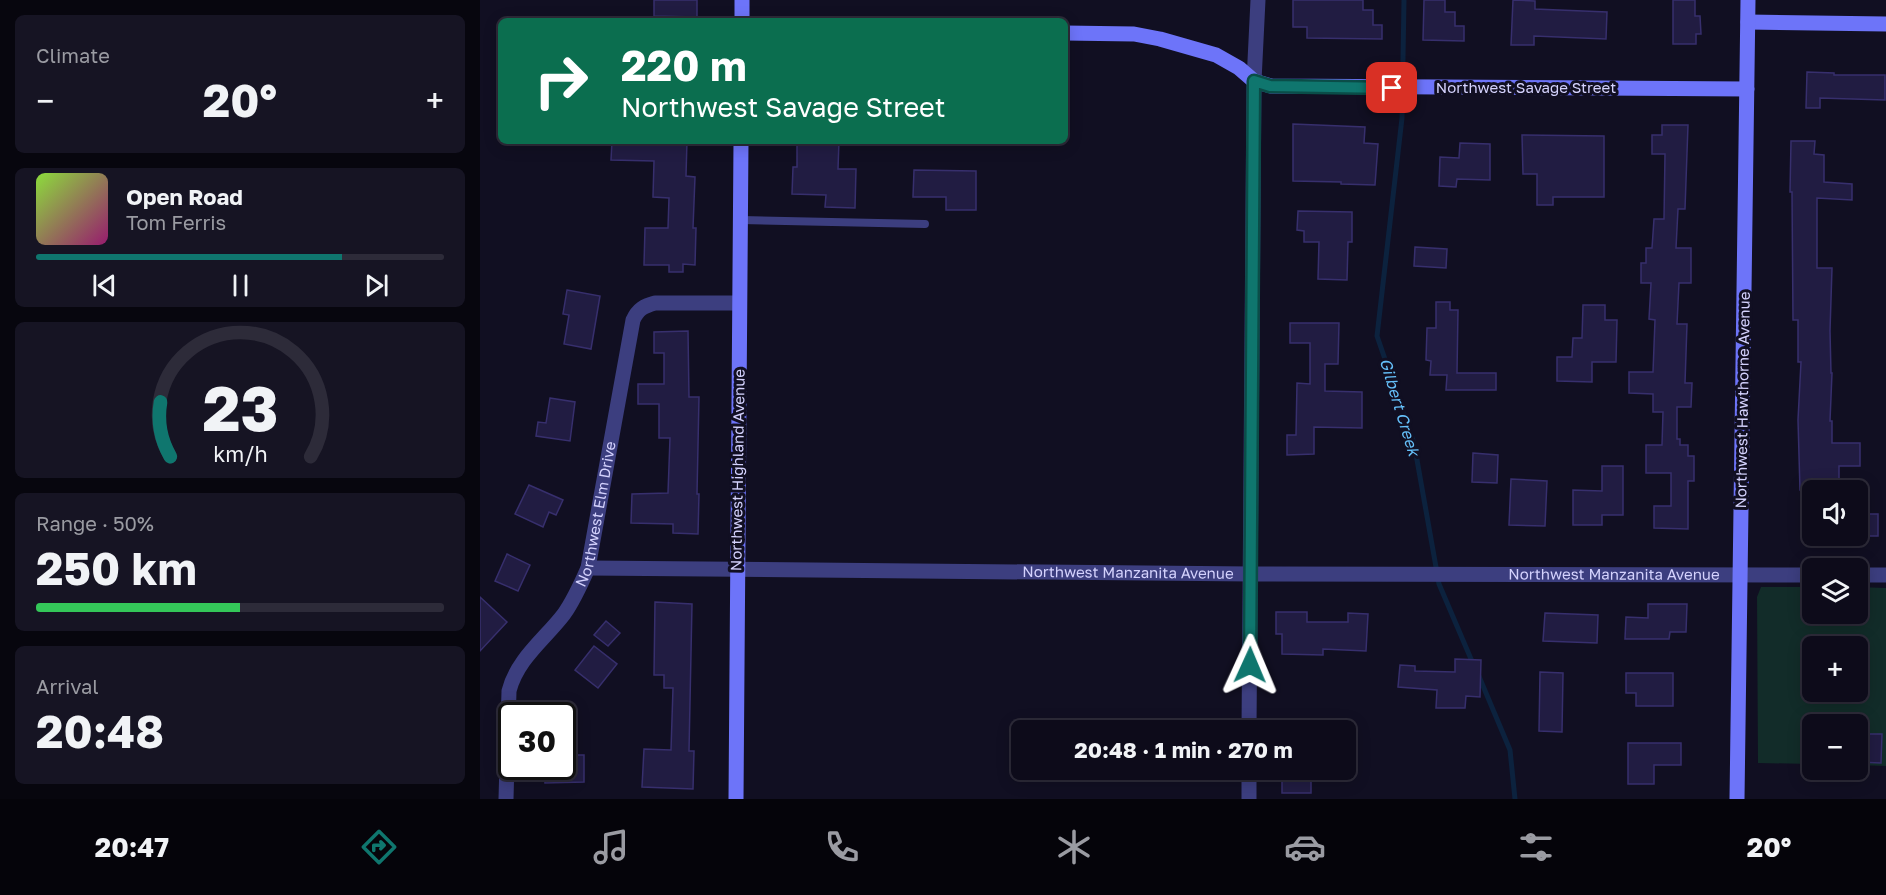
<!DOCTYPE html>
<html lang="en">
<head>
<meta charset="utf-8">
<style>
  body { margin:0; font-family:"Golos Text",sans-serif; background:#161423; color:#f1f3f6; height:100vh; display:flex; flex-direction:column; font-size:22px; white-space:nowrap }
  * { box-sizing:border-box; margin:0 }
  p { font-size:20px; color:#9a9ba2 }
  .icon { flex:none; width:33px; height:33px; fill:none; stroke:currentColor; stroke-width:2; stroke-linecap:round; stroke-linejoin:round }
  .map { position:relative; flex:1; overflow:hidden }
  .sheet { display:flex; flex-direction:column; gap:15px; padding:15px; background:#07060e; width:480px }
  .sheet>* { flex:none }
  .banner { position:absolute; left:18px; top:18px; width:570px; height:126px; border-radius:9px; box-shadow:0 3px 15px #0003,0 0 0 2px #2d2b39; background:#0b6e4f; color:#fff; overflow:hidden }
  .fabs { position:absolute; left:1322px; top:480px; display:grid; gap:12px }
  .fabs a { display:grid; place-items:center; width:66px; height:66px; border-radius:9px; background:#0d0b1a; box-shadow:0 3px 15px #0003,0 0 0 2px #2d2b39; font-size:30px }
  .speed { position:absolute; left:18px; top:702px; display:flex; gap:12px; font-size:30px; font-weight:700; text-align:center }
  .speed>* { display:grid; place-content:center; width:78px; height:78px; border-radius:50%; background:#0d0b1a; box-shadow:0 3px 15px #0003,0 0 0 2px #2d2b39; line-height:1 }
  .speed .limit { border:3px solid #111; border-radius:9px; background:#fff; color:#111 }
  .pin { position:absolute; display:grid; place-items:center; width:51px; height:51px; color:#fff; margin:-26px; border-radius:12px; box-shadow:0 3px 9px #0006 }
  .me { position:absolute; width:66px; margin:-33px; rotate:1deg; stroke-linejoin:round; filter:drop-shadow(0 0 4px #0008) }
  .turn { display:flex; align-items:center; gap:21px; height:126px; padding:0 24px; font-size:27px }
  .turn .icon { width:78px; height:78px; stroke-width:2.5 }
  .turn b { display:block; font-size:42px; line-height:51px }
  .big { font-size:45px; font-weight:700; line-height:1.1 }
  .sheet .tile { flex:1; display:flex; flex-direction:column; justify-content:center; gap:9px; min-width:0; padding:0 21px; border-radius:9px; background:#161423 }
  .sheet .dial { align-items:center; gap:0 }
  .dial svg { height:156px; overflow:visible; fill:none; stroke:#2d2b39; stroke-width:7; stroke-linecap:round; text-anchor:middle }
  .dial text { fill:#f1f3f6; stroke:none }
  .song { display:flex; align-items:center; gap:18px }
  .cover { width:72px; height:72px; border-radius:9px; background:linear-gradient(135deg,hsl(90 70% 55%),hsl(320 70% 35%)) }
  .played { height:6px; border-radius:3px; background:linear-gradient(90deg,#0f766e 75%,#2d2b39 75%) }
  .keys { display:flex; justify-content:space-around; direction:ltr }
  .heat { display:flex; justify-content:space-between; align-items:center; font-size:33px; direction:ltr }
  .charge { height:9px; border-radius:4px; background:linear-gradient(90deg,#34c759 50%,#2d2b39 0) }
  .trip { position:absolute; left:531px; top:720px; width:345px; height:60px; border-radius:9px; background:#0d0b1a; box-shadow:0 3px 15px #0003,0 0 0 2px #2d2b39; font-weight:700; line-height:60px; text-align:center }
  .menu { display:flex; height:96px; justify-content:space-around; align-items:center; background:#05040a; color:#9a9ba2 }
  .menu .icon { width:42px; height:42px }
  .menu .selected { color:#0f766e }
  .menu b { font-size:27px; color:#f1f3f6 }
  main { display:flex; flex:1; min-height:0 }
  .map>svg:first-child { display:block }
  .green { fill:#122c29; fill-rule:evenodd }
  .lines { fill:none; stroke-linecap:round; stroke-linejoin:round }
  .stream { stroke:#0c223e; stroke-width:5 }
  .building { fill:#211c42; stroke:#372f6d; stroke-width:1.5 }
  .lane { stroke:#3c3e7f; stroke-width:8 }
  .street { stroke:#3c3e7f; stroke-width:15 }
  .secondary { stroke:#6d74f9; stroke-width:15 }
  .route-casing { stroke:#0a4d48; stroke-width:15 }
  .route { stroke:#0f766e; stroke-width:10 }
  .labels { text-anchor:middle; stroke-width:6; stroke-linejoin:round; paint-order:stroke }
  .street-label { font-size:15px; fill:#d4d2fd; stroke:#110f22 }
  .water-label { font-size:16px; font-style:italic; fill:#65bff9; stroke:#110f22 }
</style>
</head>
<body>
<main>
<section class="sheet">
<div class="tile"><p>Climate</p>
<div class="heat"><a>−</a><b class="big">20°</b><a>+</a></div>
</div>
<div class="tile">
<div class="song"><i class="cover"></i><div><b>Open Road</b><p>Tom Ferris</p></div></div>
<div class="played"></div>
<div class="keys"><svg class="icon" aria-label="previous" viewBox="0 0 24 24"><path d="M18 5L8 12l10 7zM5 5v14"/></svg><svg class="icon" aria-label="pause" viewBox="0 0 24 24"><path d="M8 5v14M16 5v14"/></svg><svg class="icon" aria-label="next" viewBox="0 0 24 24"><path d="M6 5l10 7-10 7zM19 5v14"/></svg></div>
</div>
<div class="tile dial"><svg viewBox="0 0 100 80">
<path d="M14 69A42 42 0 1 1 86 69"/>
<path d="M14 69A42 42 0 0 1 9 41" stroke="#0f766e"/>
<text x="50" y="56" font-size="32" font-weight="700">23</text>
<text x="50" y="72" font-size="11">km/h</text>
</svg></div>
<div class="tile"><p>Range · 50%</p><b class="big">250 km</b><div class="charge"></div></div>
<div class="tile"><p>Arrival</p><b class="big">20:48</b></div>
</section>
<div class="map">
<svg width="1406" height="799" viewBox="0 0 1406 799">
  <rect width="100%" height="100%" fill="#110f22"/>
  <path class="green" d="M1281,587H1332V614H1377V587L1406,588V766L1377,765V724H1332V764L1278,763L1277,597ZM1332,646H1377V692H1332Z"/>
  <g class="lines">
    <g class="stream">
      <polyline points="924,0 922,118 897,336 934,443 959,584 994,666"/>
      <polyline points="998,674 1030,750 1035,799"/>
    </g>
  </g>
  <g class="building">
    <polygon points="174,0 217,0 217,17 174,16"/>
    <polygon points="813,0 883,0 883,10 893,10 893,25 902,25 902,39 827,38 827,27 813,27"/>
    <polygon points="944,0 965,0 965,12 975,12 975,26 984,26 984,41 943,40"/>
    <polygon points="1033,0 1055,1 1055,9 1127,12 1126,39 1054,36 1054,45 1031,45"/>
    <polygon points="1193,0 1215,0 1215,16 1220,16 1221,34 1216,34 1216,44 1193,44"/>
    <polygon points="1327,72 1354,73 1354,75 1405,75 1405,100 1340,98 1340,108 1326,108"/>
    <polygon points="813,124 885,127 884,143 898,144 895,185 861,184 861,182 813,181"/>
    <polygon points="1182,125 1208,125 1205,209 1198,209 1196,248 1211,248 1211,283 1199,283 1197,324 1207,324 1205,383 1212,383 1211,407 1197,407 1197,439 1200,439 1200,445 1208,445 1208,456 1214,456 1214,481 1208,481 1208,529 1174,528 1174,506 1191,506 1191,473 1166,473 1166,445 1182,445 1183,412 1173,412 1173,394 1149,393 1149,372 1173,372 1175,320 1169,319 1171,283 1161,283 1161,263 1166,263 1166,248 1172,248 1174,219 1184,219 1185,154 1172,154 1172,135 1182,135"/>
    <polygon points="1042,135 1124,136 1124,197 1073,197 1073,205 1057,205 1057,174 1043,174"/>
    <polygon points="132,141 207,141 206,176 215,177 213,228 216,228 215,265 203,264 203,272 189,272 189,265 164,265 165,228 188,228 189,198 173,197 174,161 131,160"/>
    <polygon points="317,141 359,141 358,169 376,169 375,208 345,207 346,195 312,194 313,167 317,167"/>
    <polygon points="1311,141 1335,141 1334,154 1344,155 1344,182 1372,184 1372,200 1337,198 1337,268 1352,268 1350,331 1351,373 1352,373 1350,421 1352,421 1352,443 1380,443 1380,466 1359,466 1359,490 1320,490 1318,420 1321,362 1318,362 1318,320 1313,320 1312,192 1310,192"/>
    <polygon points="980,143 1010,144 1010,180 977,179 976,187 959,186 960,157 979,158"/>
    <polygon points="434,170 496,171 496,210 466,210 466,197 433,197"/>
    <polygon points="818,211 872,212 872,242 868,242 867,280 838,279 839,242 824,242 824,231 817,230"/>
    <polygon points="935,247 967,249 966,268 934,266"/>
    <polygon points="87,290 120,296 111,349 84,344 89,315 83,314"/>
    <polygon points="956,302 970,302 970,310 978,310 977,373 1016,373 1016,390 966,390 967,375 950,375 951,361 946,360 947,328 956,328"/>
    <polygon points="1103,305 1125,305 1125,320 1137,320 1136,362 1112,362 1112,382 1077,381 1077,357 1092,357 1093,338 1102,338"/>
    <polygon points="810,323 859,323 858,364 845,364 845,391 882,392 882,428 834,427 834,454 807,455 807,435 816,435 817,383 830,384 830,343 810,343"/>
    <polygon points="208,331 209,397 219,397 217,494 219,494 218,534 193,533 193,524 151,523 152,494 188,493 190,438 179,438 179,404 158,404 158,384 184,384 184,353 174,353 174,332"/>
    <polygon points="70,398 95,402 90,441 56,436 58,422 66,423"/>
    <polygon points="993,453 1018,455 1017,483 992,482"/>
    <polygon points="1122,466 1143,466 1143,515 1122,515 1122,525 1093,525 1093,490 1122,491"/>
    <polygon points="1031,479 1067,481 1065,526 1029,525"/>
    <polygon points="49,485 83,500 76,515 69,512 63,527 35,514"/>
    <rect x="1377" y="514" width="21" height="22"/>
    <polygon points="27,554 50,565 38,591 15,581"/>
    <polygon points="0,597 27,622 0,651"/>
    <polygon points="175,602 212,604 209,751 214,751 213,789 162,787 164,749 191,750 193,688 184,688 184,675 174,675"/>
    <polygon points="1168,604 1207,604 1206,632 1190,632 1189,639 1145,639 1146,617 1168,618"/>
    <polygon points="796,612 827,612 827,622 868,622 868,613 888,614 886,651 843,649 843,655 802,654 802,634 796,634"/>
    <polygon points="1065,613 1118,615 1117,643 1063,641"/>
    <polygon points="126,621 140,633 128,646 114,635"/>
    <polygon points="114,646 137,664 118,688 95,670"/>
    <polygon points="975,659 1001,660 1000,697 986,696 985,708 956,708 957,690 918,687 920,665 935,666 935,671 975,672"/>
    <polygon points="1060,672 1083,673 1082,732 1059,731"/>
    <polygon points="1146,673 1193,673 1193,706 1156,706 1156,693 1146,693"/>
    <polygon points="1377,734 1402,734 1401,763 1377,762"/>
    <polygon points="1148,743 1201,743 1201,765 1174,765 1174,784 1148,784"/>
    <polygon points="82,755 104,755 104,782 65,783 64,766 82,766"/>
    <rect x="802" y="770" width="29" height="23"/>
  </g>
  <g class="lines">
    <polyline class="lane" points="261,220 445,224"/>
    <g class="street">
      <path id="s1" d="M108,568L771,574L1332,575"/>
      <polyline points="1377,575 1406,575"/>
      <polyline points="769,730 774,81 778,0"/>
      <path id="s2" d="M26,799L29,691C37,659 65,639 84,614C94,600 101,584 108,568L153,320C158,309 164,306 175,303H259"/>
      <polyline points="769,799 769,770"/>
    </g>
    <g class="secondary">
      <polyline points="262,21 262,0"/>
      <polyline points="1268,22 1406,24"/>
      <polyline points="585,33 654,34 680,39 736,55 759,68 774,81 791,86 1267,89"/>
      <polyline points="256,799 261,141"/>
      <polyline points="1257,799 1268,0"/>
    </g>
  </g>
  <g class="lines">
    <g class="route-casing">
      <polyline id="route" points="770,665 774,81 790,86 912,88"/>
    </g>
    <use href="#route" class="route"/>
  </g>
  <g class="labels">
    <g class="street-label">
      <text x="1046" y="93">Northwest Savage Street</text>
      <text transform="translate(1263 400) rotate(-89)" y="5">Northwest Hawthorne Avenue</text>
      <text transform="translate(258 470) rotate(-89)" y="5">Northwest Highland Avenue</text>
      <text dy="5" stroke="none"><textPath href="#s2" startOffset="310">Northwest Elm Drive</textPath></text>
      <text dy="5" stroke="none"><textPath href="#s1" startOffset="540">Northwest Manzanita Avenue</textPath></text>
      <text dy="5" stroke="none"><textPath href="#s1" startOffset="1026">Northwest Manzanita Avenue</textPath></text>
    </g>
    <g class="water-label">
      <text transform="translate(920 407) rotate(73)" y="6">Gilbert Creek</text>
    </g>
  </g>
</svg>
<div class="fabs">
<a><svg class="icon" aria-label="sound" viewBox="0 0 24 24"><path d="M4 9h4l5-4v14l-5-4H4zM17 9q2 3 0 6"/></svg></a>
<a><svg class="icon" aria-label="layers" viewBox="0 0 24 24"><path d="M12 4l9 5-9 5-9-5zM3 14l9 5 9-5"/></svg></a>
<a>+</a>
<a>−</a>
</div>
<div class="speed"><div class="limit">30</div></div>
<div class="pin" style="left:912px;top:88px;background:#d93025"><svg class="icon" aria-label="arrive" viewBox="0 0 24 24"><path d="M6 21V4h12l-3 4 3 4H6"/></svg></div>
<svg class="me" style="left:770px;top:665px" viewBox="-20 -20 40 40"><path d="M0-17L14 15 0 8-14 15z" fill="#0f766e" stroke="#fff" stroke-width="4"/></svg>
<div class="trip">20:48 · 1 min · 270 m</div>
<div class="banner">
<div class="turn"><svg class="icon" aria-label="right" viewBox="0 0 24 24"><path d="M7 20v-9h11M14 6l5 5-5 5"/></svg><div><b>220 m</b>Northwest Savage Street</div></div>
</div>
</div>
</main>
<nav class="menu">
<b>20:47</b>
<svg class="icon selected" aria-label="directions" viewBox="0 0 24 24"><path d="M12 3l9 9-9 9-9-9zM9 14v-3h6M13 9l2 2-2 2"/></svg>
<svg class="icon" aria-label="music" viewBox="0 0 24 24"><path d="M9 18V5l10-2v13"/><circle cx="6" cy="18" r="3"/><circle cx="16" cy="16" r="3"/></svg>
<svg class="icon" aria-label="phone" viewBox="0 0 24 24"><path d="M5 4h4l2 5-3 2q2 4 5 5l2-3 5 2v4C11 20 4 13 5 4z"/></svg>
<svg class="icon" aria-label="climate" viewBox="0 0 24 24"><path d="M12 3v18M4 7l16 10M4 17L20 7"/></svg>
<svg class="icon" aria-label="car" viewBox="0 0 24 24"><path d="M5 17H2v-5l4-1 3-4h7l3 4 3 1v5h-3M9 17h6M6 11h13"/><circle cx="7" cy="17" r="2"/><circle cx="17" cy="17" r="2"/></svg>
<svg class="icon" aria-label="filters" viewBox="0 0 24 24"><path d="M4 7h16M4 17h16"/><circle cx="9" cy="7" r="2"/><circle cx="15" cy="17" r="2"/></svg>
<b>20°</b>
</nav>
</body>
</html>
